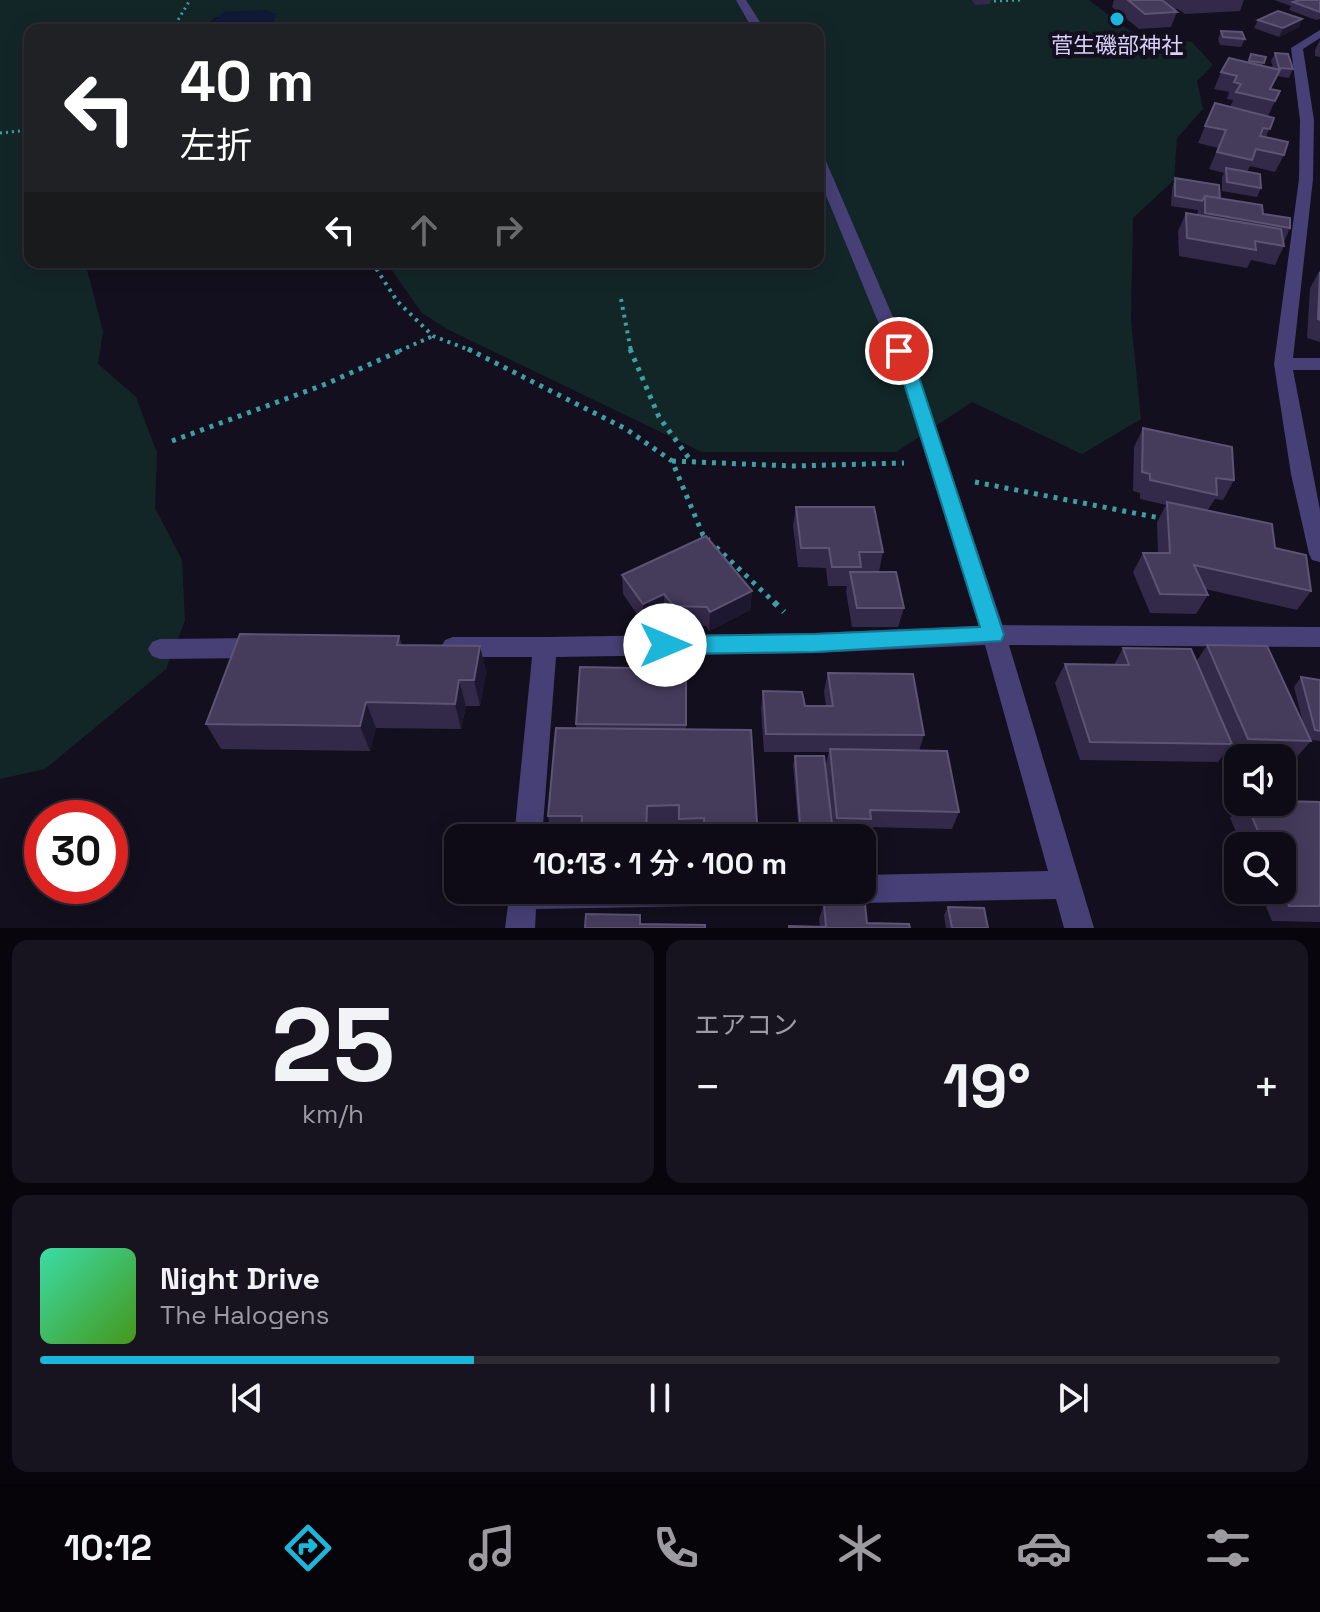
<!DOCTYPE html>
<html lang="ja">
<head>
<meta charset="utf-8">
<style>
  body { margin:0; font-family:"Space Grotesk","Noto Sans JP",sans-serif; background:#17141f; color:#f1f3f6; height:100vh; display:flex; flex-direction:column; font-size:30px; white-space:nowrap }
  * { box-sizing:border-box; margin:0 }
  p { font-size:26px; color:#9b9ba1 }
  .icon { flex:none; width:44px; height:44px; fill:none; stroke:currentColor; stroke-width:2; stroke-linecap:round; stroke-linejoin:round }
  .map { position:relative; height:928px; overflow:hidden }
  .sheet { display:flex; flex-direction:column; gap:12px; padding:12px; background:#08060c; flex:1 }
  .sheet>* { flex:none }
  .guide { position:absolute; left:24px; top:24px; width:800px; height:244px; border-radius:16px; box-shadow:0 4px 20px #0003,0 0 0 2px #2e2b35; background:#202124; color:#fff; overflow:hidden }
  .buttons { position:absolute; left:1224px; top:744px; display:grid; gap:16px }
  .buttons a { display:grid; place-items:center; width:72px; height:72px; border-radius:16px; background:#0e0b16; box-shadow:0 4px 20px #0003,0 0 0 2px #2e2b35; font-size:40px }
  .speed { position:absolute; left:24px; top:800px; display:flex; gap:16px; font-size:40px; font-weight:700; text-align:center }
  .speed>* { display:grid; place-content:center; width:104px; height:104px; border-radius:50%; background:#0e0b16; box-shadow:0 4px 20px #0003,0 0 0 2px #2e2b35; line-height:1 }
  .speed .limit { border:12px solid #d22; background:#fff; color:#111 }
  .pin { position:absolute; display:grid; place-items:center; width:68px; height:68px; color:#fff; margin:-34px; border:4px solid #fff; border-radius:50%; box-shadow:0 2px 8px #0007 }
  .me { position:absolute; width:88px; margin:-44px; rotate:90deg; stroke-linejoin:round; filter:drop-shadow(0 0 6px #0008) }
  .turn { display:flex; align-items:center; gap:28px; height:168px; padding:0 24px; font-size:36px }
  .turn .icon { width:104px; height:104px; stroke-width:2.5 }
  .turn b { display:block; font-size:56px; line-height:68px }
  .lanes { display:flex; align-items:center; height:76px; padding:0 24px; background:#0003; justify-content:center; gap:40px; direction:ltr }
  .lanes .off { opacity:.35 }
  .big { font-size:60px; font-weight:600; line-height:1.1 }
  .sheet .widget { flex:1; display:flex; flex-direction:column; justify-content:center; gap:12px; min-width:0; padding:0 28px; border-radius:16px; background:#17141f }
  .sheet .dial { align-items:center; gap:0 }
  .dial b { font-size:104px; line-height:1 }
  .song { display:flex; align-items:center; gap:24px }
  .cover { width:96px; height:96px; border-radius:12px; background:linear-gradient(135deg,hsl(160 70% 55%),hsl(100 70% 35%)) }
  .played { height:8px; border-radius:4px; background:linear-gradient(90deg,#1cb6da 35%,#2e2b35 35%) }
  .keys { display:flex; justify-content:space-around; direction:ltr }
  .heat { display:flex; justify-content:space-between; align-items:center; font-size:44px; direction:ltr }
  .sheet .tiles { flex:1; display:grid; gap:12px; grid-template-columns:1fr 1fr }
  .widget:last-child { grid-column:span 2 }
  .trip { position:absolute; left:444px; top:824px; width:432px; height:80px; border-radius:16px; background:#0e0b16; box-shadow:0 4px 20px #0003,0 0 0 2px #2e2b35; font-weight:600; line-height:80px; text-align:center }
  .tab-bar { display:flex; height:128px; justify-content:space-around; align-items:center; background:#060409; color:#9b9ba1 }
  .tab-bar .icon { width:56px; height:56px }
  .tab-bar .selected { color:#1cb6da }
  .tab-bar b { font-size:36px; color:#f1f3f6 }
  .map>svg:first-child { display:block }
  .green { fill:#132627 }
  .water { fill:#0f1a37 }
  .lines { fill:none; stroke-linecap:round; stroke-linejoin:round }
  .path-far3 { stroke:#3d9fa2; stroke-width:3; stroke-dasharray:2 4; stroke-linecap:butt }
  .path-far2 { stroke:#3d9fa2; stroke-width:4; stroke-dasharray:3 5; stroke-linecap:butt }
  .path-far1 { stroke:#3d9fa2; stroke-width:5; stroke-dasharray:4 6; stroke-linecap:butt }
  .path { stroke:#3d9fa2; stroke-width:6; stroke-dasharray:5 8; stroke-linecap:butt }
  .service { fill:#474077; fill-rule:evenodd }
  .minor { fill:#474077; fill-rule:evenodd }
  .tertiary { fill:#474077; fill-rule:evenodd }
  .wall { fill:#332a49 }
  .shaded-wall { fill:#1e1730 }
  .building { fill:#453c5c; stroke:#5c5375; stroke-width:2 }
  .route { fill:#1cb6da; stroke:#12768e; stroke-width:2 }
  .poi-dot { fill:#1cb6da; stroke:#130f1e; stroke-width:3 }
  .labels { text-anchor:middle; stroke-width:8; stroke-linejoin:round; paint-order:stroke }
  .far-poi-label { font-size:22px; fill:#dad1f9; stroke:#130f1e }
</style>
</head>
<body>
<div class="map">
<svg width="1320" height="928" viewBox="0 0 1320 928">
  <rect width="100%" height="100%" fill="#130f1e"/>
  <polygon class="green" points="0,0 1089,0 1130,31 1192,42 1213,65 1197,81 1203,109 1177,138 1174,180 1133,218 1131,321 1141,419 1082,454 972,402 896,452 702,452 449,330 422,313 386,262 818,262 818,30 271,30 270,26 275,19 216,17 202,30 30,30 30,262 85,262 103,331 98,364 136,397 157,453 155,508 182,560 185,621 166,669 45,769 0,779"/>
  <polygon class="water" points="265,10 276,14 271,30 202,30 224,12"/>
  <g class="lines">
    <g class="path-far3">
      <polyline points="994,1 1022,0"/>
      <polyline points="172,30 190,0"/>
      <polyline points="0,133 30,130"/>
    </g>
    <g class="path-far2">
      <polyline points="372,262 397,301 433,336 472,351"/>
      <polyline points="621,299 631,351"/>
      <polyline points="399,351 433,336"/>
    </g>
    <g class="path-far1">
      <polyline points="468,349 626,429 672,461 703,535 709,540"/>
      <polyline points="630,349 659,417 691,461"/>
      <polyline points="172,441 326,384 404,349"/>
      <polyline points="672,461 793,466 904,463"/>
      <polyline points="975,482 1165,519"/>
      <polyline points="716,547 776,604"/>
    </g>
    <polyline class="path" points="774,602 784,612"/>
    <g class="service">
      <polygon points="453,637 545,637 553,640 557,647 553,654 545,657 453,657 445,654 441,647 445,640"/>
      <polygon points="261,638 269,641 273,648 269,655 261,658 160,659 152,656 148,649 152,642 160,639"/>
    </g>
    <g class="minor">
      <polygon points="1320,30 1320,38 1303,49 1314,120 1313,179 1293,358 1320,358 1320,370 1293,370 1320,510 1320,562 1312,560 1309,554 1291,474 1274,364 1299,179 1300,120 1291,48"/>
      <polygon points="994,625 1320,627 1320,647 1009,645 1094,928 1064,928 1056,899 862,903 852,899 848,890 862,890 862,875 1048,871 985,645 815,653 556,657 542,838 514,838 533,647 537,640 545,637 815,633"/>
      <polygon points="510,890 824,890 820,900 810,904 536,909 535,928 505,928"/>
    </g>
    <g class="tertiary">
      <polygon points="736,0 746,0 765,30 753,30"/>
      <polygon points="818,155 825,159 920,380 1006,635 1002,642 994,645 986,642 982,635 902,380 818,176"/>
    </g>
  </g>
  <g class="wall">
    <polygon points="972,0 991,0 990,4 975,5"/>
    <polygon points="1114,0 1244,0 1240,11 1185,14 1178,9 1173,9 1177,12 1171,27 1139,29 1112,7"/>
    <polygon points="1274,0 1320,0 1320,19 1316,20 1289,10 1291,6"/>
    <polygon points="1302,19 1299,27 1279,37 1254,28 1258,20"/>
    <polygon points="1221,31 1245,39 1241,47 1220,45 1218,39"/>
    <polygon points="1320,40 1320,57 1315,56 1315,50"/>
    <polygon points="1275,53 1293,69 1289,78 1277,76 1271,89 1280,91 1268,116 1274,118 1266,137 1284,155 1275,172 1250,166 1247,172 1261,188 1257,197 1222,191 1222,177 1224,173 1209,169 1218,148 1198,143 1215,103 1230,107 1233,100 1227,99 1229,92 1214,89 1221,72 1247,63 1251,54 1266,57 1262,66 1273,68 1271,61"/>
    <polygon points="1175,178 1220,198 1263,214 1290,228 1284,242 1284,246 1275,265 1251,260 1247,268 1179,256 1178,231 1186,213 1197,215 1198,210 1171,206 1172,188"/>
    <polygon points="1320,270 1320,342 1307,338 1310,288"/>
    <polygon points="1143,428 1234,480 1223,500 1215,499 1207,511 1275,548 1311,591 1297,610 1205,589 1208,595 1196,614 1150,613 1133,572 1143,553 1158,553 1157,522 1166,505 1140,499 1140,493 1133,491 1134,447"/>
    <polygon points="796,507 883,552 879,571 860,571 860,572 904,608 898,627 852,627 846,591 847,586 828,586 826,568 798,567 793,526"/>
    <polygon points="622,575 752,591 750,610 709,631 706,626 674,625 664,613 643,623 623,594"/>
    <polygon points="399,636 402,645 480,646 486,672 480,706 466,706 461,729 376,728 370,751 221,749 206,724"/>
    <polygon points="1207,645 1303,723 1294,687 1301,677 1320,680 1320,741 1311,740 1311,741 1295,759 1233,757 1229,747 1218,762 1080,760 1055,683 1065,664 1114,665 1123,648 1196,662"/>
    <polygon points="686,669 686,729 758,838 678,838 678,829 648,829 647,838 552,838 548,816 576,728 576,724"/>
    <polygon points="828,673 924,735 919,751 959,812 952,829 868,827 866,835 833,835 832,825 830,832 799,833 793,765 795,756 825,767 829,752 764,752 761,709 763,691 805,706 826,706 824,691"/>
    <polygon points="1244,802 1320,802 1320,922 1272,921 1259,890 1282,890 1282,846 1242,846 1230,818"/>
    <polygon points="824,904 867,923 820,927 819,919"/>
    <polygon points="948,907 988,928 946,928 944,915"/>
  </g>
  <g class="shaded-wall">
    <polygon points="1302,19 1299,27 1279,37 1283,28"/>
    <polygon points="752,591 750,610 709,631 710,612"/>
    <polygon points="664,594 664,613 643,623 643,604"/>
    <polygon points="480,646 486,672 480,706 474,680"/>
    <polygon points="459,680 466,706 461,729 455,704"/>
    <polygon points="366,702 376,728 370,751 360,726"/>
  </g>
  <g class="building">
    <polygon points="1128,0 1162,0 1177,12 1145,14"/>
    <polygon points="1300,0 1320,0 1320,12 1293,2"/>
    <polygon points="1278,11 1302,19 1283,28 1258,20"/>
    <polygon points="1221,31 1242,32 1245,39 1223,37"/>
    <polygon points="1275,53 1288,54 1293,69 1279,68"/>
    <polygon points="1251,54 1266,57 1264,63 1249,61"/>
    <polygon points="1229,58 1280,70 1270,89 1280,91 1275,101 1236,92 1241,84 1234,82 1237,76 1221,72"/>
    <polygon points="1215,103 1274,118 1270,129 1263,128 1260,136 1288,142 1284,155 1256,149 1252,160 1217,152 1226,130 1205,126"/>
    <polygon points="1226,168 1260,174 1261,188 1227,182"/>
    <polygon points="1175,178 1219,185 1220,198 1205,196 1202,201 1175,196"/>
    <polygon points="1205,196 1262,205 1263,214 1290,218 1290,228 1205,213"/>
    <polygon points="1186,213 1281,229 1284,246 1255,241 1256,250 1187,238"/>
    <polygon points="1320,272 1320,320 1318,319"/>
    <polygon points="1143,428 1232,447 1234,480 1216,478 1217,495 1150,480 1150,474 1142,472"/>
    <polygon points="1167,502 1272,524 1275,548 1306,555 1311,591 1194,565 1208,595 1160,594 1143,553 1170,553"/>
    <polygon points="796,507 874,507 883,552 859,552 861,567 832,567 829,548 801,548"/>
    <polygon points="706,536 752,591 710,612 707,607 674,606 664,594 643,604 622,575"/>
    <polygon points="850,572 896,572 904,608 857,608"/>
    <polygon points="240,634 399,636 397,645 480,646 474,680 459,680 455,704 366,702 360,726 206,724"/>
    <polygon points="1207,645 1267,646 1311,741 1248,739"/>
    <polygon points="1123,648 1191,649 1232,744 1090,742 1065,664 1129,665"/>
    <polygon points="580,667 686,669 686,725 576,724"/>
    <polygon points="828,673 913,674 924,735 766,734 763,691 802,692 805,706 833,706"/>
    <polygon points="1301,677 1320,680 1320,731 1315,730"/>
    <polygon points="556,728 751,730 758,838 705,838 704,818 679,819 679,805 647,806 646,838 581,838 582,816 548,816"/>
    <polygon points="830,749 947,751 959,812 870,810 871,819 837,818"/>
    <polygon points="795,756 824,756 832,824 800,824"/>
    <polygon points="1282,801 1320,802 1320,906 1289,906 1282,889 1282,846 1264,846 1246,802"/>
    <polygon points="824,904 865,904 867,923 909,924 910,928 789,928 789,926 826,927"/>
    <polygon points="948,907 984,908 988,928 952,928"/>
    <polygon points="586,914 640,915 640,924 705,925 705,928 585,928"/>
  </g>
  <polygon class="route" points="899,346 907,351 920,380 1004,635 1001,641 815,652 665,654 658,651 655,645 658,639 665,636 815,634 980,627 903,380 891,351"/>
  <circle class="poi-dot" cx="1117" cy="19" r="8"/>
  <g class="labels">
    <g class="far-poi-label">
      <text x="1117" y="53">菅生磯部神社</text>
    </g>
  </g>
</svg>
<div class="buttons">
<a><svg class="icon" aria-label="sound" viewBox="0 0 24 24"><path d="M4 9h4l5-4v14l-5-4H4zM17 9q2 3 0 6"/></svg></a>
<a><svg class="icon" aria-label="search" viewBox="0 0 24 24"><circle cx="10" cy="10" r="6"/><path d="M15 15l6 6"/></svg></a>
</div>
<div class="speed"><div class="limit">30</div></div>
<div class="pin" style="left:899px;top:351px;background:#d93025"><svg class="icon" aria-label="arrive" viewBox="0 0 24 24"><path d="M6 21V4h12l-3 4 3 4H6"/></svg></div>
<svg class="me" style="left:665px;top:645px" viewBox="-20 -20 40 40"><circle r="19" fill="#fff"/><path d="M0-13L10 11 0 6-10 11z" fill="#1cb6da"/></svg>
<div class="trip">10:13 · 1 分 · 100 m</div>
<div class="guide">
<div class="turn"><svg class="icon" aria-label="left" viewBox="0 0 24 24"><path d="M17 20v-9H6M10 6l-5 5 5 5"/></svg><div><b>40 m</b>左折</div></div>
<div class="lanes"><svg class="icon" aria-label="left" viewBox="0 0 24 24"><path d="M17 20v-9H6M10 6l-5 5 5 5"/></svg><svg class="icon off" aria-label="ahead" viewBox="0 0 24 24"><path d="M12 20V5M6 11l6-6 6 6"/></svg><svg class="icon off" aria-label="right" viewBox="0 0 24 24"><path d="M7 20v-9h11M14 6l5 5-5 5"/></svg></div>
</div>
</div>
<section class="sheet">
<div class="tiles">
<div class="widget dial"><b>25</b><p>km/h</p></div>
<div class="widget"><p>エアコン</p>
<div class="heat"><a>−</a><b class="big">19°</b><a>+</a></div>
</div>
<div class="widget">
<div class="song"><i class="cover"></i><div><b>Night Drive</b><p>The Halogens</p></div></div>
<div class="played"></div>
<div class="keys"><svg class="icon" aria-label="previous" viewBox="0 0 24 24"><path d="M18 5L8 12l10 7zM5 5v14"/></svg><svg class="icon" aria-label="pause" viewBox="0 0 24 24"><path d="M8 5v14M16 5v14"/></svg><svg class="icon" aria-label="next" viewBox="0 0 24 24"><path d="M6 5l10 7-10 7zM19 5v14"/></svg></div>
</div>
</div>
</section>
<nav class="tab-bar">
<b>10:12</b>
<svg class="icon selected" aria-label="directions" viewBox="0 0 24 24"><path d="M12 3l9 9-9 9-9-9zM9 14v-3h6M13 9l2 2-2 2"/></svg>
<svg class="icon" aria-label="music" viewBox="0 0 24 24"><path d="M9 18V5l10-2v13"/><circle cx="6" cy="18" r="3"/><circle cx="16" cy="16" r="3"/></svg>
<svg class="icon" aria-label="phone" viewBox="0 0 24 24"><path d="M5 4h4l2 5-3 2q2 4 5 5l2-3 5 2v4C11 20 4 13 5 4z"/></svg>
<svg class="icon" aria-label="climate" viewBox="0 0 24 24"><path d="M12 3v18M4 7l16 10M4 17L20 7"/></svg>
<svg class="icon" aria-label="car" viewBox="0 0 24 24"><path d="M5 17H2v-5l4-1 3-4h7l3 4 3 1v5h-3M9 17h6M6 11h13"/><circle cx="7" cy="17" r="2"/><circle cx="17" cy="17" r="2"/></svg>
<svg class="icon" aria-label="filters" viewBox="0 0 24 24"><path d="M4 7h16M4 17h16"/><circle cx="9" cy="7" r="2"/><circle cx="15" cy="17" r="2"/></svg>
</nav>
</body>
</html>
